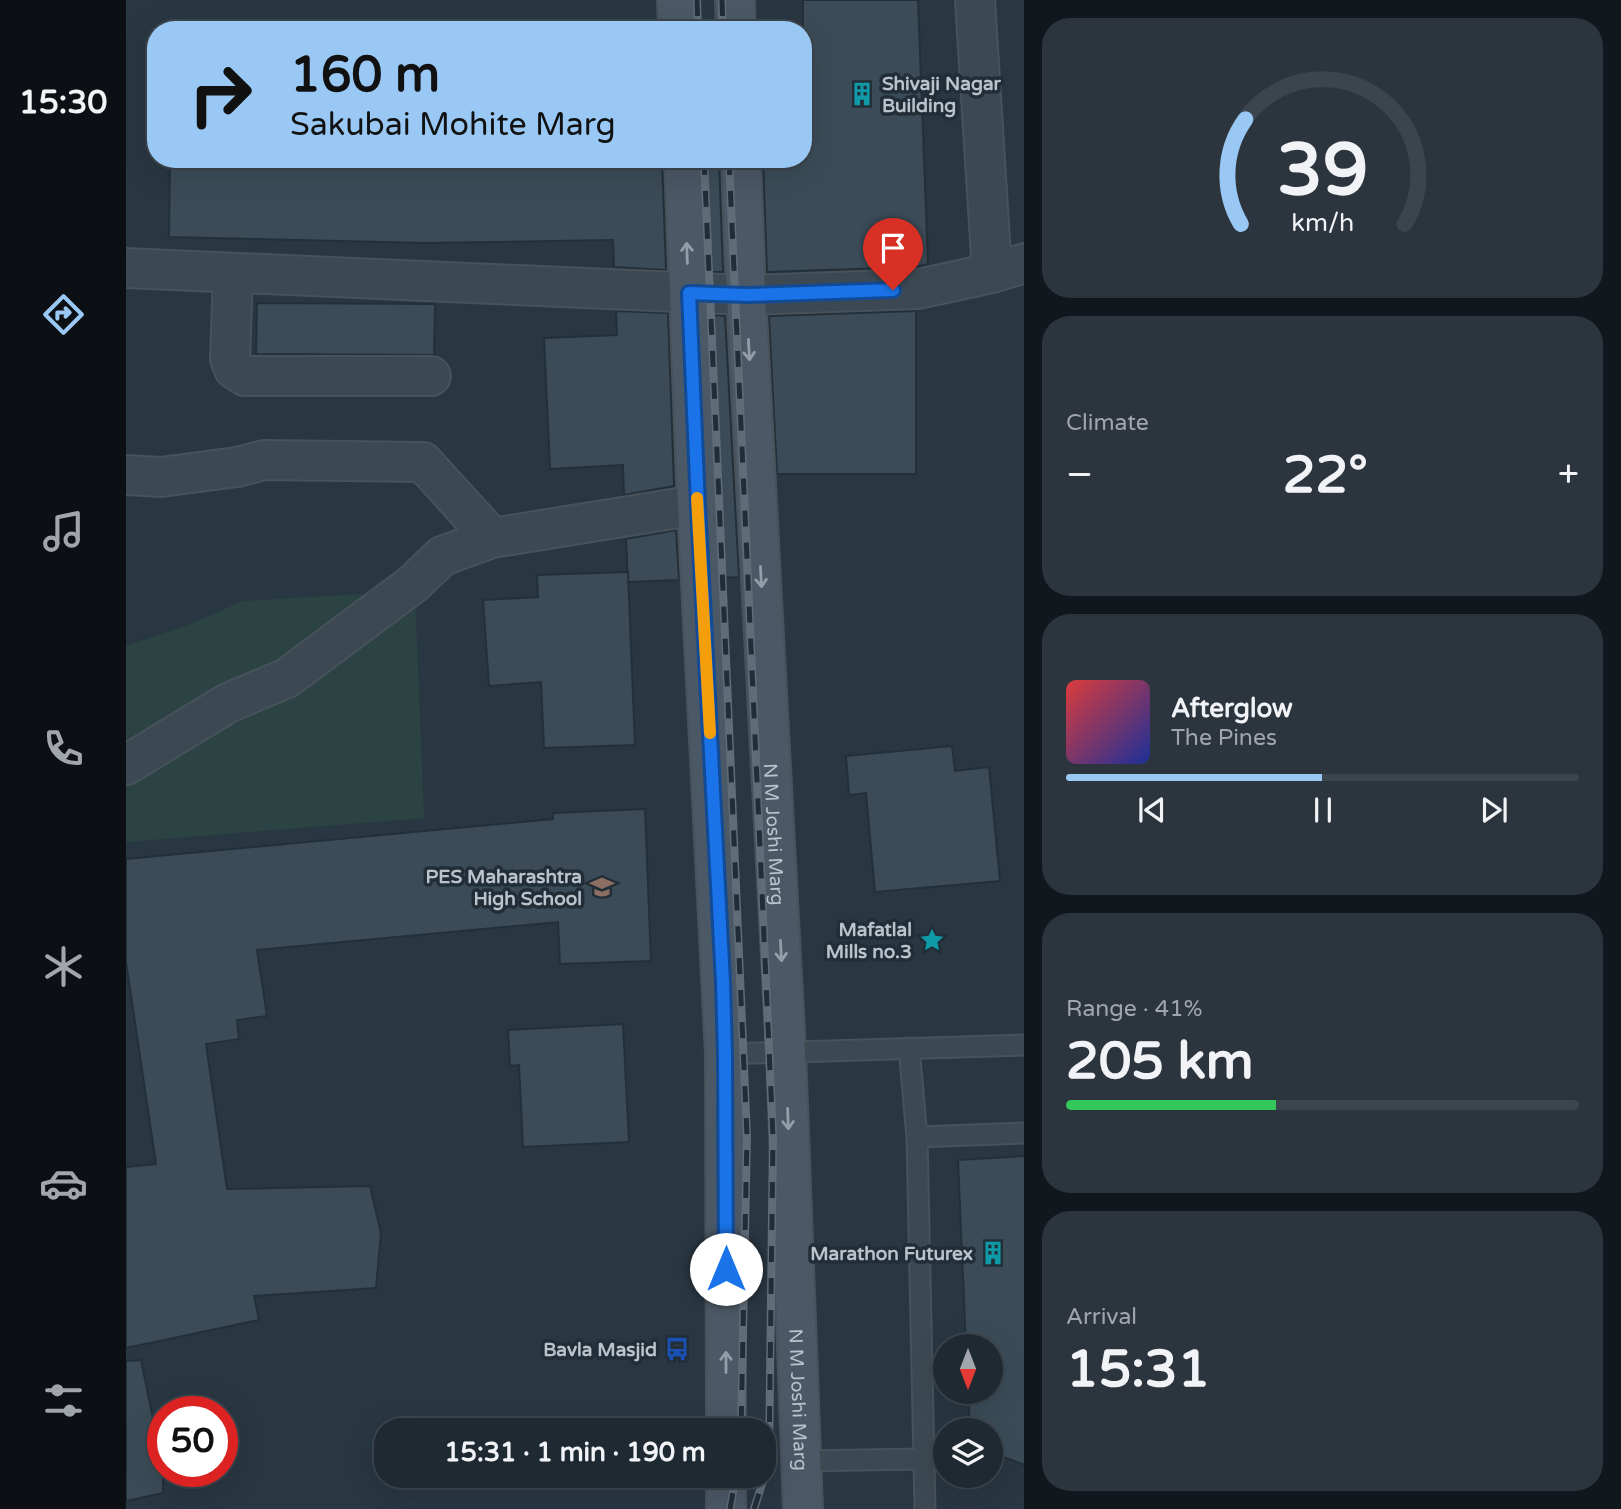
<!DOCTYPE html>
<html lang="en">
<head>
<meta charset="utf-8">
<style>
  body { margin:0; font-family:"Varela Round",sans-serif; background:#2c353e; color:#f1f3f6; height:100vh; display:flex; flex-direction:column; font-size:26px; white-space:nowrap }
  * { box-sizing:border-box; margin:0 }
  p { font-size:23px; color:#a1a6ac }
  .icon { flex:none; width:38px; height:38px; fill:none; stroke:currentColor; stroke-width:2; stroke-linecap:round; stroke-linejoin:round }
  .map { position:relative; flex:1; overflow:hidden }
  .details { display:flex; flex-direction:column; gap:18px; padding:18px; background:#11171c; width:597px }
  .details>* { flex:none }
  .banner { position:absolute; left:21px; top:21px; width:665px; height:147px; border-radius:28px; box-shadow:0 7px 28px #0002,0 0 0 2px #3c454d; background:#98c8f3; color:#111; overflow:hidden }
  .needle { width:46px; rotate:180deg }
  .controls { position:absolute; left:807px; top:1334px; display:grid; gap:14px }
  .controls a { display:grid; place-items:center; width:70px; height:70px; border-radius:50%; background:#1f2932; box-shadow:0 7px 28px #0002,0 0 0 2px #3c454d; font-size:35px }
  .speed { position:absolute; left:21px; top:1396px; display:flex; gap:14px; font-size:35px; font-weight:700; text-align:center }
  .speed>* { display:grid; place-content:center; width:91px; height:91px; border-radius:50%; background:#1f2932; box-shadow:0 7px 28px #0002,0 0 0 2px #3c454d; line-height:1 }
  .speed .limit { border:10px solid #d22; background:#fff; color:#111 }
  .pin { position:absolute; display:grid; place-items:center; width:60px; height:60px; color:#fff; margin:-72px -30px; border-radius:50% 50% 50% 0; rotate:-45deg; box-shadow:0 0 7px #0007 }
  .pin .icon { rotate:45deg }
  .me { position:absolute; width:77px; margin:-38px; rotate:0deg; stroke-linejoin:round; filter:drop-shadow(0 0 5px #0008) }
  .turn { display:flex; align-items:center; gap:24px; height:147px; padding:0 28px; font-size:32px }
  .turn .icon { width:91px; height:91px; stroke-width:2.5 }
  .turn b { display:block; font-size:49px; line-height:60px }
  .big { font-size:52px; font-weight:700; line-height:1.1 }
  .details .widget { flex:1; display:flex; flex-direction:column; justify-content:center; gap:10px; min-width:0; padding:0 24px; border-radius:28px; background:#2c353e }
  .details .dial { align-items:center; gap:0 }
  .dial svg { height:182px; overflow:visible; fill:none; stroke:#3c454d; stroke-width:7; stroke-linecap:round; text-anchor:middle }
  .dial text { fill:#f1f3f6; stroke:none }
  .song { display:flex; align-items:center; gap:21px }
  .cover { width:84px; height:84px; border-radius:10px; background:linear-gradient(135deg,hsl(0 70% 55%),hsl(230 70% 35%)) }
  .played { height:7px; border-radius:4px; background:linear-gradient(90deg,#98c8f3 50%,#3c454d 50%) }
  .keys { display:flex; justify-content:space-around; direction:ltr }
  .heat { display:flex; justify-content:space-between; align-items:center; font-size:38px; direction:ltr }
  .charge { height:10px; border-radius:5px; background:linear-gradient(90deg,#34c759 41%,#3c454d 0) }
  .trip { position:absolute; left:248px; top:1418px; width:402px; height:70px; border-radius:28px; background:#1f2932; box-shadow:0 7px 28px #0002,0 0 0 2px #3c454d; font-weight:700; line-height:70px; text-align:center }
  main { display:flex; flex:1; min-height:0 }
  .tabs { display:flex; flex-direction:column; width:126px; justify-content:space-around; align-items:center; background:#0c1014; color:#a1a6ac }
  .tabs .icon { width:49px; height:49px }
  .tabs .selected { color:#98c8f3 }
  .tabs b { font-size:32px; color:#f1f3f6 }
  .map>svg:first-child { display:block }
  .green { fill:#2b4343 }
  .building { fill:#3b4c58; stroke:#243039; stroke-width:2 }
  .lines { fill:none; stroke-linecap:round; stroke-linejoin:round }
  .lane-casing { stroke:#47525b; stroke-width:23 }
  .street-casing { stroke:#47525b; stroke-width:42 }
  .secondary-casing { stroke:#47525b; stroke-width:42 }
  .lane { stroke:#3d4952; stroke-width:19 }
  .street { stroke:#3d4952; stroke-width:38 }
  .secondary { stroke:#4b5865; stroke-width:38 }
  .rail-casing { stroke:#606d79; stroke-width:8 }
  .rail { stroke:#222e37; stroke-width:5; stroke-dasharray:16; stroke-linecap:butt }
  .oneway { stroke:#939ea8 }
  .route-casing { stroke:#114b97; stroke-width:18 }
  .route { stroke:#1a73e8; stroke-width:12 }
  .slow { stroke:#f59e0b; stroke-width:12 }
  .labels { text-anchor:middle; stroke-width:7; stroke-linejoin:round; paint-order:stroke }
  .poi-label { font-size:19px; font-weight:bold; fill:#bac3cc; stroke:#222e37; text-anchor:end }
  .street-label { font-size:19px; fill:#bac3cc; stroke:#222e37 }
</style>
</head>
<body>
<main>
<nav class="tabs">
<b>15:30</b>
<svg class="icon selected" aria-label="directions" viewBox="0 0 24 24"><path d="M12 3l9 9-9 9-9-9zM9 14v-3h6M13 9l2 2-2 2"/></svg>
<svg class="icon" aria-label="music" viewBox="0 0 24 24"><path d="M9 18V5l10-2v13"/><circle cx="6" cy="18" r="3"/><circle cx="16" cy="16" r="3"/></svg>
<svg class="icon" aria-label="phone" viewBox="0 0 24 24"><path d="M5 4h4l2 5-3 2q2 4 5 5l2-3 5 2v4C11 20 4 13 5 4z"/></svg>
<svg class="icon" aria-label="climate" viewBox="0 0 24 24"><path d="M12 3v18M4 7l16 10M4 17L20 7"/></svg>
<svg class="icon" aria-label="car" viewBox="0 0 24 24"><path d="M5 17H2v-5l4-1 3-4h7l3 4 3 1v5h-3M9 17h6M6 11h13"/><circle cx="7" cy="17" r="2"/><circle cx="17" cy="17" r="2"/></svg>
<svg class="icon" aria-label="filters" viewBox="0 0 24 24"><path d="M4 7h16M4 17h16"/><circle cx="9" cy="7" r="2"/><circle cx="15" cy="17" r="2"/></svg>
</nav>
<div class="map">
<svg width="899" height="1509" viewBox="0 0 899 1509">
  <rect width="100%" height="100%" fill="#293742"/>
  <polygon class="green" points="289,591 298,818 0,842 0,646 65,624 117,601"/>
  <g class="building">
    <polygon points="677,0 792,0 802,264 789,267 641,272 637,159 677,159"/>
    <polygon points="44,159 536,159 540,270 488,267 487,240 300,243 43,237"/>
    <polygon points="580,159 593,159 597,272 584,272"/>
    <polygon points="131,303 309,304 308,355 130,354"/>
    <polygon points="490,311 542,313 548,486 498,495 497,465 424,469 418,338 491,335"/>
    <polygon points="790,311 790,474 651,474 643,316"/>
    <polygon points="586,315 599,316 613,577 597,578"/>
    <polygon points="550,530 553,580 502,582 500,539"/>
    <polygon points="502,572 509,745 418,748 415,682 363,686 357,600 412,597 411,575"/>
    <polygon points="826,746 829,771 863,767 874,881 749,892 740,793 723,795 720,756"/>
    <polygon points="519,809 525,961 434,964 432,922 131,950 141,1016 111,1020 113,1039 80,1044 101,1189 244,1186 255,1233 250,1288 128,1296 133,1320 0,1348 0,1167 30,1164 0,962 0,859 427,819 427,813"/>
    <polygon points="497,1024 503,1142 397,1147 393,1065 384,1066 382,1030"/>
    <polygon points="899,1156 899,1465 864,1452 864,1430 844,1430 842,1391 864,1391 864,1346 840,1346 832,1160"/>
    <polygon points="15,1360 31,1438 37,1437 37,1493 0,1501 0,1361"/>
  </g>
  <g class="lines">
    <g class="lane-casing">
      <g id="lane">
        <polyline points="783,1048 791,1137 799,1509"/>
        <polyline points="599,1054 899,1045"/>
        <polyline points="791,1137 899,1133"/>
        <polyline points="675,1461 797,1459"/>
      </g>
    </g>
    <g class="street-casing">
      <g id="street">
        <polyline points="849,0 866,273"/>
        <polyline points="0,268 620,295 792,289 866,273 899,263"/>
        <polyline points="107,273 104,359 108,369 119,376 305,376"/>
        <polyline points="0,475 35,477 111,467 138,460 297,462 366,538"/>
        <polyline points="0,765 102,703 161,678 287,584 316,556 366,538 571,505"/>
      </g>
    </g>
    <g class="secondary-casing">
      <g id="secondary">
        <polyline points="551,0 552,30"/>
        <polyline points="609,0 610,30"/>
        <polyline points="558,159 571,505 599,1054 600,1430"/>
        <path id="s1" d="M615,159L620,295L660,1051L677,1509"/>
        <polyline points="600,1475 600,1509"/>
      </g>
    </g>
    <use href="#lane" class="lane"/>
    <use href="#street" class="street"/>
    <use href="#secondary" class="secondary"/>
    <g class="rail-casing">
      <g id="rail">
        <polyline points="571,0 572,30"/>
        <polyline points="596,0 597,30"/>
        <polyline points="578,159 621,1136 615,1430"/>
        <polyline points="603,159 647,1137 643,1460 639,1475"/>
        <polyline points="604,1509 610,1475"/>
        <polyline points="628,1509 639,1475"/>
      </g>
    </g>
    <use href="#rail" class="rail"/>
  </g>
  <defs><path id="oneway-shaft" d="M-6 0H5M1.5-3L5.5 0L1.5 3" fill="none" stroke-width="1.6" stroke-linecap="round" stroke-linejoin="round" transform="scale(1.75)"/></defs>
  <g class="oneway">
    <use href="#oneway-shaft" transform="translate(561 253) rotate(-92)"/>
    <use href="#oneway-shaft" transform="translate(623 350) rotate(87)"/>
    <use href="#oneway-shaft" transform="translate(635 577) rotate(87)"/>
    <use href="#oneway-shaft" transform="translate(655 951) rotate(87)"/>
    <use href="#oneway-shaft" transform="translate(662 1119) rotate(88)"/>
    <use href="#oneway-shaft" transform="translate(600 1362) rotate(-90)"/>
  </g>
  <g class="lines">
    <g class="route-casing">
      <polyline id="route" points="600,1269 599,1054 597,982 572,505 563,293 620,295 767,290"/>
    </g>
    <use href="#route" class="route"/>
    <polyline class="slow" points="571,498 584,733"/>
  </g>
  <defs>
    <g id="building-bare" transform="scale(1.89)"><path d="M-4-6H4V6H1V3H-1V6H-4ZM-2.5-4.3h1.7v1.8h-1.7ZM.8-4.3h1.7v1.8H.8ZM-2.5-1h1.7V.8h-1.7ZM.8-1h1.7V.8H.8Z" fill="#0f9aa8" stroke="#222e37" stroke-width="2.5" paint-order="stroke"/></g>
    <g id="school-bare" transform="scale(1.89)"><path d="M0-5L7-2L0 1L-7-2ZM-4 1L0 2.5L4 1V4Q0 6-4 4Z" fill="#8d6e63" stroke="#222e37" stroke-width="2.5" paint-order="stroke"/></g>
    <g id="sight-bare" transform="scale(1.89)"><path d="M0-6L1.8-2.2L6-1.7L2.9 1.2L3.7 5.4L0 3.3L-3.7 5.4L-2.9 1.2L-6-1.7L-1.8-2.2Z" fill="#0f9aa8" stroke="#222e37" stroke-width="2.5" paint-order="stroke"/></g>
    <g id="bus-bare" transform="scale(1.89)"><path d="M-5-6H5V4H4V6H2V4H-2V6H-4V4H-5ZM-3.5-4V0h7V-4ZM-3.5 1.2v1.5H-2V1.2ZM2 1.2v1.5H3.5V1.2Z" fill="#1a4fb4" stroke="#222e37" stroke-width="2.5" paint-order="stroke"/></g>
  </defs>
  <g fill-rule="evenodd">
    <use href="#building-bare" x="736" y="94"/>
    <use href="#school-bare" x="476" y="887"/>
    <use href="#sight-bare" x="806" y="940"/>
    <use href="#building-bare" x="867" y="1253"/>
    <use href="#bus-bare" x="551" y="1349"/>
  </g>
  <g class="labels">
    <g class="poi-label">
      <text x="756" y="90" text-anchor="start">Shivaji Nagar<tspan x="756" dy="22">Building</tspan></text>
      <text x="456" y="883">PES Maharashtra<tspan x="456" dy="22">High School</tspan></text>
      <text x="786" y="936">Mafatlal<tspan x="786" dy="22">Mills no.3</tspan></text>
      <text x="847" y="1260">Marathon Futurex</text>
      <text x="531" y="1356">Bavla Masjid</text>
    </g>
    <g class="street-label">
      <text dy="7" stroke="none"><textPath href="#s1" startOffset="676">N M Joshi Marg</textPath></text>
      <text dy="7" stroke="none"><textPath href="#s1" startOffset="1242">N M Joshi Marg</textPath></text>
    </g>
  </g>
</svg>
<div class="controls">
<a><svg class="needle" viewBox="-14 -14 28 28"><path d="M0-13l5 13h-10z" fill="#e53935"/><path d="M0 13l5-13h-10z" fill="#a1a6ac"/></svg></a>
<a><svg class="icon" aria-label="layers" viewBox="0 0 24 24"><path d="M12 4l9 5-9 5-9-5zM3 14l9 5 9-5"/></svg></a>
</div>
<div class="speed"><div class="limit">50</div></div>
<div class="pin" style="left:767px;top:290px;background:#d93025"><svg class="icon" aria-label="arrive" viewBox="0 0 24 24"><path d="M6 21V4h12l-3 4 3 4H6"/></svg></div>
<svg class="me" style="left:600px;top:1269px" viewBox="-20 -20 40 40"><circle r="19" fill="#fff"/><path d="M0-13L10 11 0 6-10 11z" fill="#1a73e8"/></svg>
<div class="trip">15:31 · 1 min · 190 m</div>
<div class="banner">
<div class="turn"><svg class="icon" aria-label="right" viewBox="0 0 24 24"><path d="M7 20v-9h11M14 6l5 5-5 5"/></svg><div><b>160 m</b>Sakubai Mohite Marg</div></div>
</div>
</div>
<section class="details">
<div class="widget dial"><svg viewBox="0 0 100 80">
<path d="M14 69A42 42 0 1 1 86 69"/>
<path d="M14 69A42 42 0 0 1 16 23" stroke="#98c8f3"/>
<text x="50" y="56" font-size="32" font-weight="700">39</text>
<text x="50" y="72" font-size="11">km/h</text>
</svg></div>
<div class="widget"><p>Climate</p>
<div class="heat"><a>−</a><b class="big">22°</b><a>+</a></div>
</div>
<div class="widget">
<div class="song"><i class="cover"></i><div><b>Afterglow</b><p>The Pines</p></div></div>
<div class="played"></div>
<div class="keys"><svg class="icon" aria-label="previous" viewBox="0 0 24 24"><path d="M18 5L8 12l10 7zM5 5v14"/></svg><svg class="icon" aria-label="pause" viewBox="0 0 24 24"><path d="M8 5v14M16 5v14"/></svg><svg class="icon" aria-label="next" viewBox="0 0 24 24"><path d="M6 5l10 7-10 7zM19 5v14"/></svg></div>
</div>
<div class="widget"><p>Range · 41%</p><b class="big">205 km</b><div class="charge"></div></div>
<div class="widget"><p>Arrival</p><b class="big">15:31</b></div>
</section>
</main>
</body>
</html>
